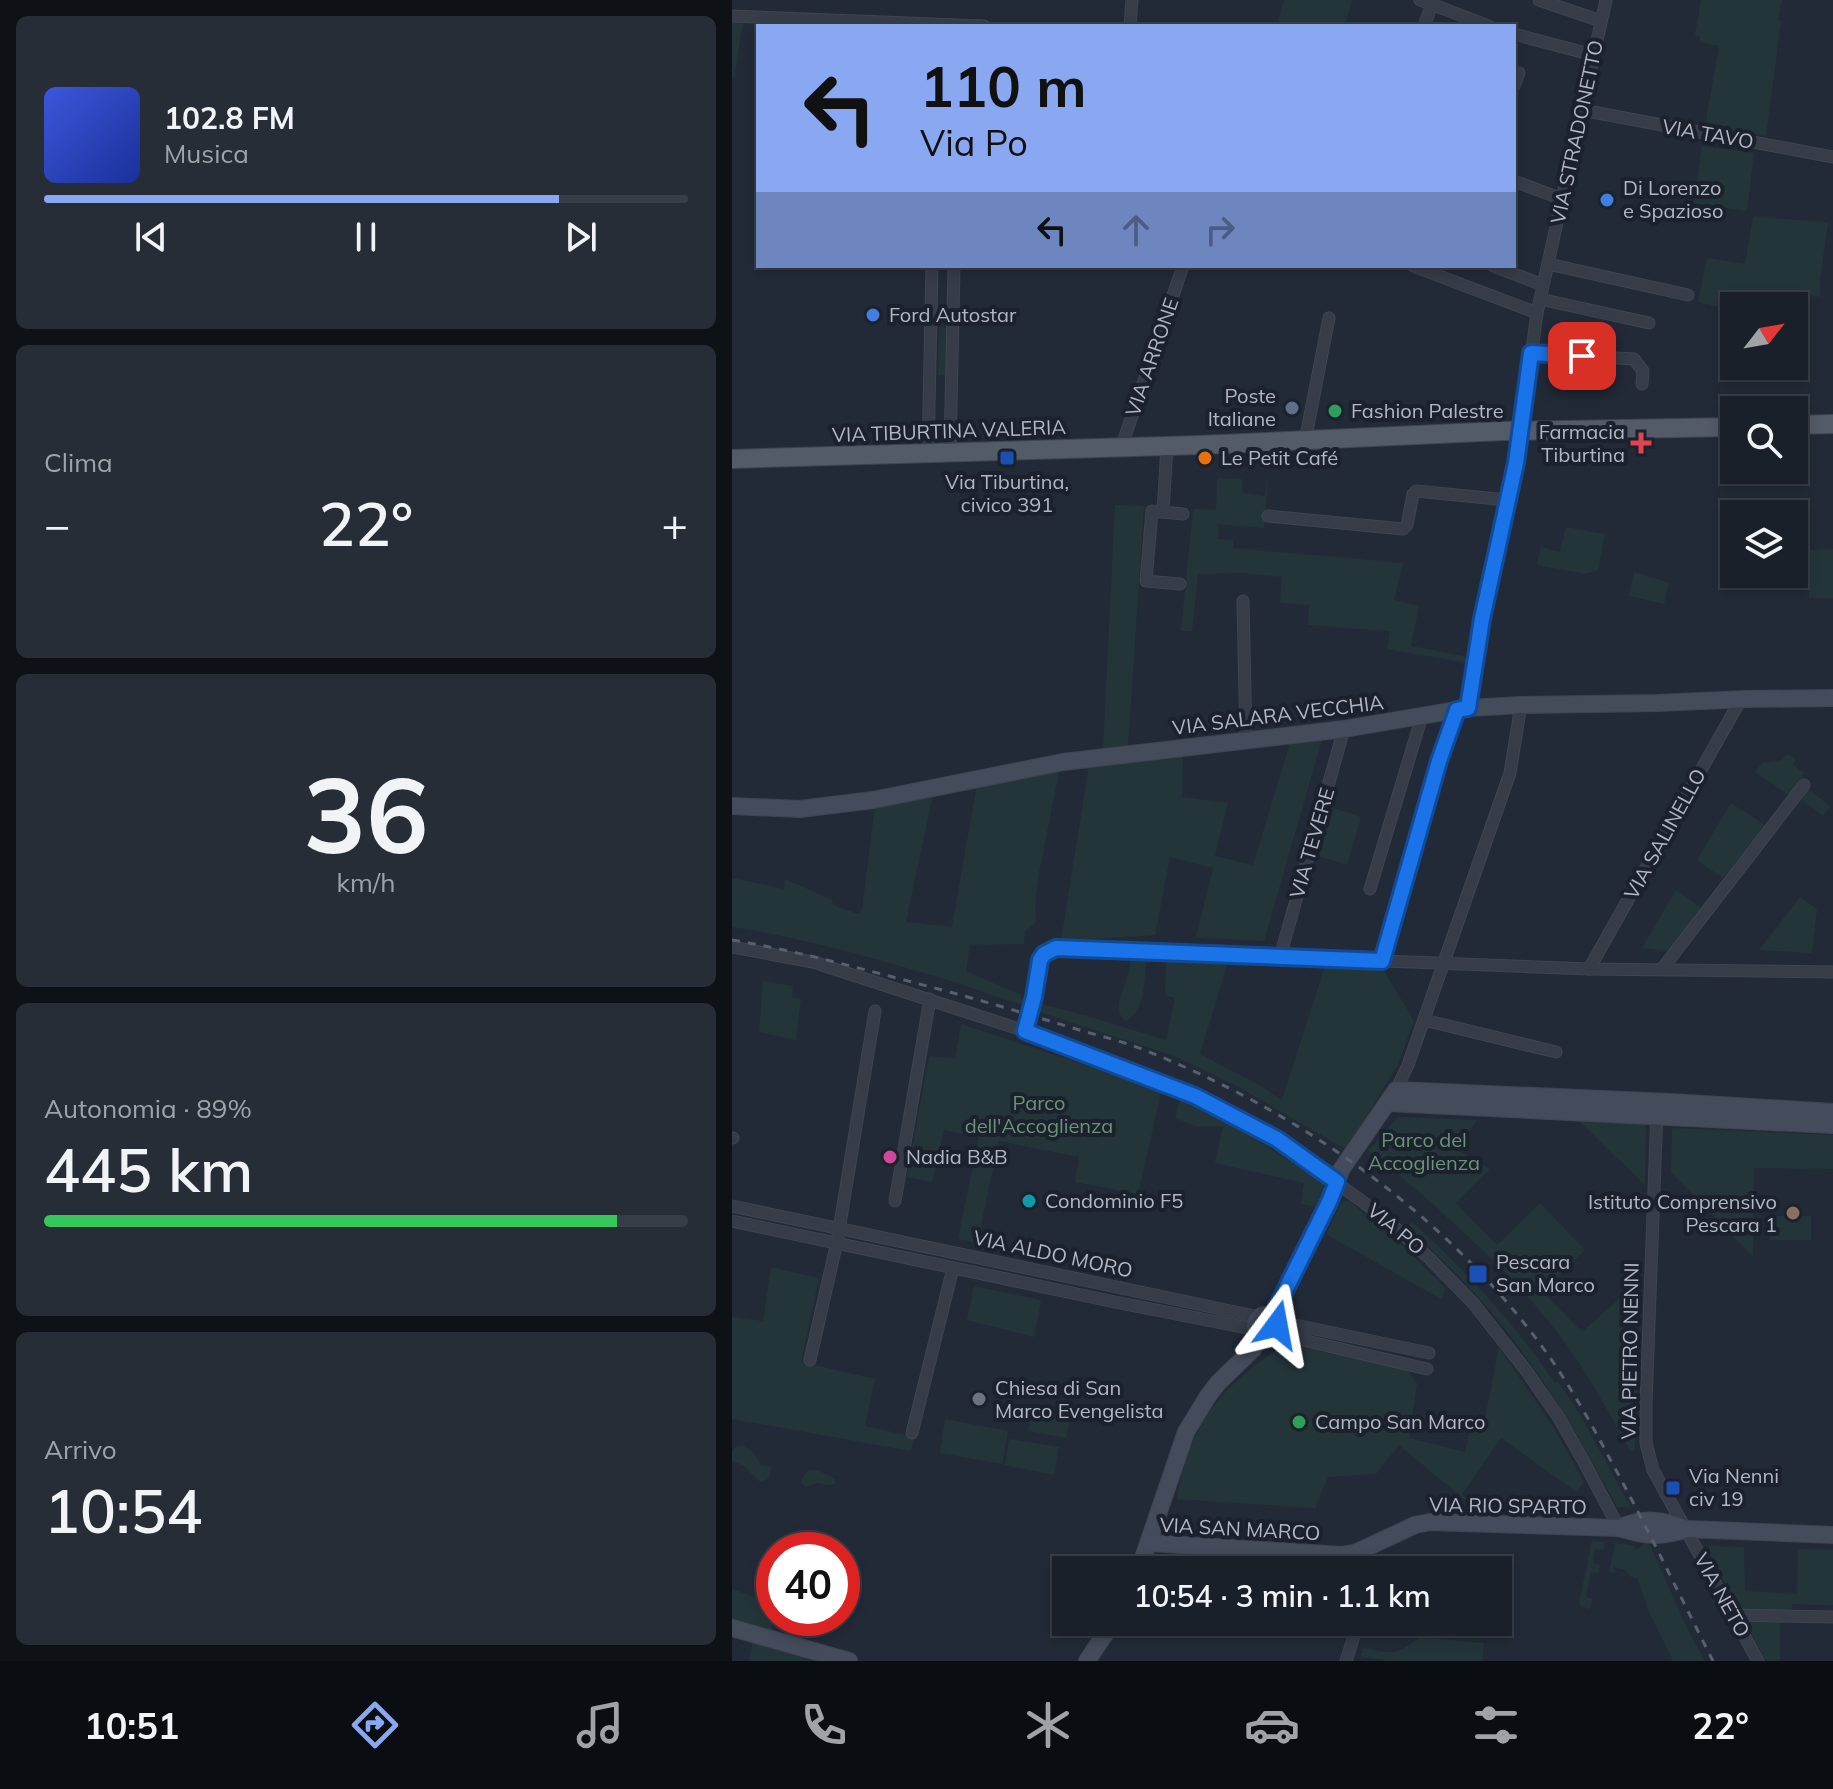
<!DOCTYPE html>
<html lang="it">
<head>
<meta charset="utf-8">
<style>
  body { margin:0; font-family:Mulish,sans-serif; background:#272d36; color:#f1f3f6; height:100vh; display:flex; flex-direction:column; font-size:30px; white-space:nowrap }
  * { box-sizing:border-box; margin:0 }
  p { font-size:26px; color:#9fa3a8 }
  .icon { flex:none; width:44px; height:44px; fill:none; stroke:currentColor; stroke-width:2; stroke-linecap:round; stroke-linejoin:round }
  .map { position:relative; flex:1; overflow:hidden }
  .drawer { display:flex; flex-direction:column; gap:16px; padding:16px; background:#0e1217; width:732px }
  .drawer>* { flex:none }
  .hud { position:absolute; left:24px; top:24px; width:760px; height:244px; border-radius:0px; box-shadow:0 4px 12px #0003,0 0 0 2px #383e47; background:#89a8f1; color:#111; overflow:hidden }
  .needle { width:52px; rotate:59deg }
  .controls { position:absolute; left:988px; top:292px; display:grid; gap:16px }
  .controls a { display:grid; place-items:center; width:88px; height:88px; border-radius:0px; background:#1a202a; box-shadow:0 4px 12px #0003,0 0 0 2px #383e47; font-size:40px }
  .speed { position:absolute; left:24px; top:1532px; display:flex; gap:16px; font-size:40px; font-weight:700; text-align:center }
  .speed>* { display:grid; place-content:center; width:104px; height:104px; border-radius:50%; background:#1a202a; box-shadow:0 4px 12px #0003,0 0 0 2px #383e47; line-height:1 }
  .speed .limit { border:12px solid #d22; background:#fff; color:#111 }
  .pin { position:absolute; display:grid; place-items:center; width:68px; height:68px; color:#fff; margin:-34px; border-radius:16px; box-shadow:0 4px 12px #0006 }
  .me { position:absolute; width:88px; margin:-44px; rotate:13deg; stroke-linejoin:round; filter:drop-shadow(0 0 6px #0008) }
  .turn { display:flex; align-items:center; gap:28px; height:168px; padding:0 32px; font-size:36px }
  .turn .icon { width:104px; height:104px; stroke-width:2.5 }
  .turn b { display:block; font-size:56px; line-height:68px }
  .lanes { display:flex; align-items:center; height:76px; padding:0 32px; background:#0003; justify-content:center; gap:40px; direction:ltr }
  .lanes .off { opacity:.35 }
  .big { font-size:60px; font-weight:600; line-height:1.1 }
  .drawer .card { flex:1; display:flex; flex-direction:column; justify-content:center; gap:12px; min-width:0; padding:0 28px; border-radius:12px; background:#272d36 }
  .drawer .dial { align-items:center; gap:0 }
  .dial b { font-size:104px; line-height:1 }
  .song { display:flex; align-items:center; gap:24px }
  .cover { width:96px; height:96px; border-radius:12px; background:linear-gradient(135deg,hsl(230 70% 55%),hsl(230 70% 35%)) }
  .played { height:8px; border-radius:4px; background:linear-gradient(90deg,#89a8f1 80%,#383e47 80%) }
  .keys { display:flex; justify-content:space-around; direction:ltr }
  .heat { display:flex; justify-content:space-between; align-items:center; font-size:44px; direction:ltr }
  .charge { height:12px; border-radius:6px; background:linear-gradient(90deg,#34c759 89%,#383e47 0) }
  .trip { position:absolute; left:320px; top:1556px; width:460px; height:80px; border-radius:0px; background:#1a202a; box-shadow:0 4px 12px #0003,0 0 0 2px #383e47; font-weight:600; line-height:80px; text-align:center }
  .tab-bar { display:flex; height:128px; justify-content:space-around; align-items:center; background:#0a0d11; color:#9fa3a8 }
  .tab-bar .icon { width:56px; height:56px }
  .tab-bar .current { color:#89a8f1 }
  .tab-bar b { font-size:36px; color:#f1f3f6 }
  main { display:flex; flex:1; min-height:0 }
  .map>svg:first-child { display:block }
  .green { fill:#243539 }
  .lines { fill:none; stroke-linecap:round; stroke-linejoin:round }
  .street-casing { stroke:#3f4551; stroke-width:13 }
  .secondary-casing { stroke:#3f4551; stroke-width:18 }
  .primary-casing { stroke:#3f4551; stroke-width:20 }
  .street { stroke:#363c48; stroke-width:11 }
  .secondary { stroke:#444b5b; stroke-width:16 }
  .primary { stroke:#545b68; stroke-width:18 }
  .rail { stroke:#585f6f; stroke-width:3; stroke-dasharray:8 8; stroke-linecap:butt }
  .route-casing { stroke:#114b97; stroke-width:20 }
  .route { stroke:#1a73e8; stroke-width:14 }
  .shop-dot { fill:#3f7fe0; stroke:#1b212d; stroke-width:3 }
  .service-dot { fill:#5c6f8a; stroke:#1b212d; stroke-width:3 }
  .leisure-dot { fill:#2e9e5b; stroke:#1b212d; stroke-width:3 }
  .health-dot { fill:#e0444e; stroke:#1b212d; stroke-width:3 }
  .transit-dot { fill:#1a4fb4; stroke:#1b212d; stroke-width:3 }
  .food-dot { fill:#e8710a; stroke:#1b212d; stroke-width:3 }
  .hotel-dot { fill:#d1479c; stroke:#1b212d; stroke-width:3 }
  .culture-dot { fill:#0f9aa8; stroke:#1b212d; stroke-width:3 }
  .education-dot { fill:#8d6e63; stroke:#1b212d; stroke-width:3 }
  .worship-dot { fill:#6b7280; stroke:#1b212d; stroke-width:3 }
  .labels { text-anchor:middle; stroke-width:8; stroke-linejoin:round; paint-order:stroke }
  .street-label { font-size:20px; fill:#b1b7c4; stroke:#1b212d }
  .poi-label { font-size:20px; fill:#b1b7c4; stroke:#1b212d; text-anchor:start }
  .park-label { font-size:20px; fill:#699477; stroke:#1b212d }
</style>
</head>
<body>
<main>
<section class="drawer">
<div class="card">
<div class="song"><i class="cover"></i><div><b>102.8 FM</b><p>Musica</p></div></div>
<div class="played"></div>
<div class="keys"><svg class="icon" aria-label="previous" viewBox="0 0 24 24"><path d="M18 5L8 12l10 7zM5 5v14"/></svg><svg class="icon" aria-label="pause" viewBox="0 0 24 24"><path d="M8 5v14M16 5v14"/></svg><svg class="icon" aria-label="next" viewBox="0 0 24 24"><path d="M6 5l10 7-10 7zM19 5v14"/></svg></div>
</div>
<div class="card"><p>Clima</p>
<div class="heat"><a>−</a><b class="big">22°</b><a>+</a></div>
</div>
<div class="card dial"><b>36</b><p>km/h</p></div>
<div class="card"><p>Autonomia · 89%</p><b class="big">445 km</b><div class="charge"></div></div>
<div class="card"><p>Arrivo</p><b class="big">10:54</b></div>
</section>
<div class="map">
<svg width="1101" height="1661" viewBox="0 0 1101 1661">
  <rect width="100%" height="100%" fill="#222a38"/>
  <g class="green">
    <polygon points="552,0 620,0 613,26 565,26 546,21"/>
    <polygon points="969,0 1050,0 1046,20 1049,21 1034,136 973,126 987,46 968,42 968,36 963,35"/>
    <polygon points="0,21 11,22 2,79 0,78"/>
    <polygon points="970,146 1022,153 1015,211 962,203"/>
    <polygon points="1021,216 1096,223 1088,280 1088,297 1078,295 1075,325 1062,322 1062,306 1002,306 1002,310 966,302 975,258 1013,264"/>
    <polygon points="207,327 214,328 213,375 206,375"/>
    <polygon points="485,478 510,479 511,493 533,496 535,481 536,481 532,528 484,524 487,529 486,539 501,540 501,548 671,563 662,600 687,606 679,646 736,657 735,663 655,649 658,631 576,625 577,605 548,603 550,577 511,573 466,574 460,631 449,631 461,509 484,510"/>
    <polygon points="383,505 412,506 396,746 371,750"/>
    <polygon points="834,527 873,534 866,570 853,574 805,565 809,547 828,552"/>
    <polygon points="1101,549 1101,598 1077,598 1076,550"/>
    <polygon points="902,572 937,583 932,604 897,596"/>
    <polygon points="590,739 532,941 464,937 481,868 438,857 423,935 329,941 357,765 451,756 450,797 496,803 483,856 521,865 558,743"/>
    <polygon points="1055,754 1064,758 1061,765 1072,773 1057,795 1023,772 1030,763 1050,760"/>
    <path d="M328,767L307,873L303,906L304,922L293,931L292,944L238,945L234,971L289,995L293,1005C267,999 242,988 216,980C145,959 73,938 0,927V878L52,889L53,879L100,900L101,905L126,914L130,909L143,806L201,794L174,922L220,927L245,784Z"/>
    <polygon points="1076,789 1098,806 1091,816 1069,799"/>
    <polygon points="999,803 1033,825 991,878 965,860"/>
    <polygon points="595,806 629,817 615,865 580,854"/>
    <polygon points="944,890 969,908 936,951 910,948"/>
    <polygon points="1068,897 1085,909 1080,953 1027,950"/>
    <path d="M399,958L414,959C413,979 413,1011 394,1021C379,1010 391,993 395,978C397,972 398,965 399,958Z"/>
    <polygon points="434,959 496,962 468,1054 525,1084 550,1100 593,966 651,969 682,1021 666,1064 615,1150 505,1086 442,1056 305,1011 306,1003 348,1014 434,1040 443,998 433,995"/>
    <polygon points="31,981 61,986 60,997 69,999 64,1040 27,1032"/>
    <polygon points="229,1024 362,1068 429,1093 406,1194 343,1182 347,1157 267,1141 245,1243 226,1239 247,1137 212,1130 200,1182 175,1177 197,1056 223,1059"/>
    <path d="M448,1100C499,1122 544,1152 590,1182L592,1188L583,1207L569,1204L572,1183L483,1163L491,1126H463L443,1118Z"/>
    <path d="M666,1117L745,1120L725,1150L758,1169L724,1203L765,1245L808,1203L853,1250L811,1292L850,1332L888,1298L887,1328L908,1329L903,1450L898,1451C877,1413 857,1375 831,1340C798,1295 758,1256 717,1219C691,1195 665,1172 636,1151Z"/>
    <polygon points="848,1118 914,1121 913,1185 847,1121"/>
    <polygon points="940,1128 1101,1135 1101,1169 1022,1168 1021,1257 939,1172"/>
    <polygon points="617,1201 670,1245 714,1288 709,1299 594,1234 609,1202"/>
    <rect x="1038" y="1216" width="41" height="24"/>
    <path d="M680,1222C734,1270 782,1323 823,1383L826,1381L848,1415L899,1508L885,1507C850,1442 813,1378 766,1320C739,1287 708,1257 676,1228Z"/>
    <polygon points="39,1267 87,1278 69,1362 143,1379 133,1426 182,1437 179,1451 0,1419 0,1317 31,1321"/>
    <polygon points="242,1286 309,1300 302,1337 235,1320"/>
    <path d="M554,1344L675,1370L685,1383L677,1438L733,1452L740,1422L752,1423L767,1348L820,1425L852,1482L844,1492L769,1438L730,1494L743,1508L667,1445L644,1474L596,1477L583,1508L445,1499C456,1424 491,1384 554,1344Z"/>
    <polygon points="301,1410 338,1418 334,1438 296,1431"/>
    <polygon points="213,1419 276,1431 270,1464 208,1453"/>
    <polygon points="277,1439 327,1447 322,1475 273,1465"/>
    <path d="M11,1445L22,1453L29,1466L39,1467C39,1476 37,1481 27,1481L12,1466L0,1461V1451L4,1447Z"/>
    <polygon points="77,1470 85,1470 103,1479 103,1484 95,1485 85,1483 73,1487 69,1483 72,1475"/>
    <polygon points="860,1541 873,1542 871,1550 863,1549 861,1563 868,1565 866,1573 859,1572 854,1597 861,1599 858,1609 849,1607 847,1603"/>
    <polygon points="916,1541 956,1630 973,1661 941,1661 915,1607 906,1579 899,1577 894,1570 881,1567 884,1573 877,1572 883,1543 901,1545 905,1550"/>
    <polygon points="977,1546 1012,1547 1013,1591 1065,1594 1066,1549 1101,1550 1101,1605 1060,1604 1059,1612 1007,1610 976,1551"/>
    <path d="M0,1589C26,1599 43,1597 40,1630L0,1619Z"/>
    <polygon points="1012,1620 1048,1620 1048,1661 1034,1661"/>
    <path d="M688,1637L752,1643L750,1661H656L629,1656L631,1648C662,1653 663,1657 688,1637Z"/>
    <polygon points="21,1641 81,1660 81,1661 17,1661"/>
  </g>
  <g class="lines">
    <g class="street-casing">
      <g id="street">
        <polyline points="688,0 757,26"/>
        <polyline points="807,0 869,21"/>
        <polyline points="0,16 252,26"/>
        <polyline points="398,26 400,0"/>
        <polyline points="692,26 700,4"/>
        <polyline points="782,34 861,55"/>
        <polyline points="782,86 787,73"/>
        <polyline points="850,110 1101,157"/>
        <polyline points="782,181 830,199"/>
        <polyline points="816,264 956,295"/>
        <polyline points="681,266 805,313"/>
        <polyline points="761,266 811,285"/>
        <polyline points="808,299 917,323"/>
        <polyline points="799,353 902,359 911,371 910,384"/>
        <polyline points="573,441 597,318"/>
        <polyline points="389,448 451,266"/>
        <polyline points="218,452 222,266"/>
        <polyline points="196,453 200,266"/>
        <polyline points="431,512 435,446"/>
        <polyline points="536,516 671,529 675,525 681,494 684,491 775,500"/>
        <polyline points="448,584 414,581 420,511 451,514"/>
        <polyline points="511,601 514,740"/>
        <polyline points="736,708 739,683 750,619 787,446 805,313 874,0"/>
        <polyline points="638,889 690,716"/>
        <polyline points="0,947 81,962 293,1031 463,1096 545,1139 650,1216 697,1258 741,1303 793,1369 827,1418 852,1462 887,1528"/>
        <polyline points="548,957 612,729"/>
        <polyline points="650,961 707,761 725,710"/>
        <polyline points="857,969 1009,699"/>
        <polyline points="930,969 1072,785"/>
        <polyline points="692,1020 824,1052"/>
        <polyline points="293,1031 308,960 312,954 324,948 857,969 1101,972"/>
        <polyline points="664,1090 676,1065 778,773 789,705"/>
        <polyline points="925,1110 914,1402 914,1443 921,1470 1026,1661"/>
        <polyline points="0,1138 1,1138"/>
        <polyline points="163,1201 198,999"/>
        <polyline points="0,1206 527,1317"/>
        <polyline points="0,1221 383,1302 516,1328 524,1332"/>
        <polyline points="544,1321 697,1353"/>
        <polyline points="540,1336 549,1335 695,1369"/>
        <polyline points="78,1360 105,1242 143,1011"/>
        <polyline points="180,1433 221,1268"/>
        <polyline points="623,1553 625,1570"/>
        <polyline points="1001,1615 1101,1617"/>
        <polyline points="614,1661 622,1636 624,1622"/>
      </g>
    </g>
    <g class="secondary-casing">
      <g id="secondary">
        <polyline points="0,806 68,809 141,800 331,762 612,729 736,708 789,705 925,703 1014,699 1101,698"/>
        <polyline points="656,1103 1101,1125"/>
        <circle cx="534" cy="1326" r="11"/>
        <polyline points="541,1317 597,1202 609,1170 664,1090 938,1102 1101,1112"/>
        <path d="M887,1528C912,1517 929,1519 955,1529L1101,1535"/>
        <path d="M418,1543L610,1555L623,1553L683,1525L698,1522L887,1528C912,1536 929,1538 955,1529"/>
        <polyline points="407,1570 454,1432 476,1396 486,1383 521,1349 529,1336"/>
        <polyline points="0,1628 117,1661"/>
        <polyline points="355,1661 381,1622"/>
      </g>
    </g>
    <g class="primary-casing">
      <g id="primary">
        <polyline points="1062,425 1101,424"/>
        <polyline points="0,459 468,445 771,431 1002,427"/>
      </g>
    </g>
    <use href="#street" class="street"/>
    <use href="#secondary" class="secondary"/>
    <use href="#primary" class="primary"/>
    <path class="rail" d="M0,940C66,951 130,969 195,986C245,999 295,1014 344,1029C367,1036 391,1041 412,1050C570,1112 721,1219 819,1359C841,1391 860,1425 878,1459C914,1525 947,1594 981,1661"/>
  </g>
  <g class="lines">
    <g class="route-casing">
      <polyline id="route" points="545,1325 541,1317 542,1313 597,1202 605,1182 545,1139 463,1096 293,1031 302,997 308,960 312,954 324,948 650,961 707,761 725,710 736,708 750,619 784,463 799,353 850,356"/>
    </g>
    <use href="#route" class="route"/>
  </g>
  <g class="shop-dot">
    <circle cx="875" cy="200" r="8"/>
    <circle cx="141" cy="315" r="8"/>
  </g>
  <circle class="service-dot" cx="560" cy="408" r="8"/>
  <g class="leisure-dot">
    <circle cx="603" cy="411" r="8"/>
    <circle cx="567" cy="1422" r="8"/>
  </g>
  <path class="health-dot" d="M905 431h8v8h8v8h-8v8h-8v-8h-8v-8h8z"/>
  <g class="transit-dot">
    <rect x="267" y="450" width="16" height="16" rx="4"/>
    <rect x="736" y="1264" width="20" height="20" rx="4"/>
    <rect x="933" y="1480" width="16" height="16" rx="4"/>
  </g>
  <circle class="food-dot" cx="473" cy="458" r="8"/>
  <circle class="hotel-dot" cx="158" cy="1157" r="8"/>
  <circle class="culture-dot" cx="297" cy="1201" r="8"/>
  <circle class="education-dot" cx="1061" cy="1213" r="8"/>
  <circle class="worship-dot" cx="247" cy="1399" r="8"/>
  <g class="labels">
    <g class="street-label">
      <text transform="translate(845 132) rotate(-78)" y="7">VIA STRADONETTO</text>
      <text transform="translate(976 134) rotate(10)" y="7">VIA TAVO</text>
      <text transform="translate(420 357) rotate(-71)" y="7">VIA ARRONE</text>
      <text transform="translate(217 431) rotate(-2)" y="7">VIA TIBURTINA VALERIA</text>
      <text transform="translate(546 715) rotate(-7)" y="7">VIA SALARA VECCHIA</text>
      <text transform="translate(933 834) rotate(-61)" y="7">VIA SALINELLO</text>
      <text transform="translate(580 843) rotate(-74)" y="7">VIA TEVERE</text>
      <text transform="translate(664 1229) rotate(40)" y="7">VIA PO</text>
      <text transform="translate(321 1254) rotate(12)" y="7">VIA ALDO MORO</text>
      <text transform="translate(898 1351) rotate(-89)" y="7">VIA PIETRO NENNI</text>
      <text transform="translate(776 1506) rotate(1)" y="7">VIA RIO SPARTO</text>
      <text transform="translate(508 1529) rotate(3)" y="7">VIA SAN MARCO</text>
      <text transform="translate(990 1595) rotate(61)" y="7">VIA NETO</text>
    </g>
    <g class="poi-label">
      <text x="891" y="195">Di Lorenzo<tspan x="891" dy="23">e Spazioso</tspan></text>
      <text x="157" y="322">Ford Autostar</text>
      <text x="544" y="403" text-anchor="end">Poste<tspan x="544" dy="23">Italiane</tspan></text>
      <text x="619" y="418">Fashion Palestre</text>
      <text x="893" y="439" text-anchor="end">Farmacia<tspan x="893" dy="23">Tiburtina</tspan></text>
      <text x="489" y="465">Le Petit Café</text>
      <text x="275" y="489" text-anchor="middle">Via Tiburtina,<tspan x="275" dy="23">civico 391</tspan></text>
      <text x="174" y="1164">Nadia B&amp;B</text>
      <text x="313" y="1208">Condominio F5</text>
      <text x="1045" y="1209" text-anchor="end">Istituto Comprensivo<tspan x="1045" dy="23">Pescara 1</tspan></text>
      <text x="764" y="1269">Pescara<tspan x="764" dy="23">San Marco</tspan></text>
      <text x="263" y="1395">Chiesa di San<tspan x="263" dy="23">Marco Evengelista</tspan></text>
      <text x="583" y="1429">Campo San Marco</text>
      <text x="957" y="1483">Via Nenni<tspan x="957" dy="23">civ 19</tspan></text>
    </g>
    <g class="park-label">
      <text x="307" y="1110">Parco<tspan x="307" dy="23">dell'Accoglienza</tspan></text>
      <text x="692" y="1147">Parco del<tspan x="692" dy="23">Accoglienza</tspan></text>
    </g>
  </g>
</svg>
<div class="controls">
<a><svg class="needle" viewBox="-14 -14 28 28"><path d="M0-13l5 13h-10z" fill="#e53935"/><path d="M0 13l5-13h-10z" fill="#9fa3a8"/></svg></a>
<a><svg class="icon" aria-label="search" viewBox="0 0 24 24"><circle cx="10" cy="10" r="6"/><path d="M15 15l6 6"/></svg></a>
<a><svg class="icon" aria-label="layers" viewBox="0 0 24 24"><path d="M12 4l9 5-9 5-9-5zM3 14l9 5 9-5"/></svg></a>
</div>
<div class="speed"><div class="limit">40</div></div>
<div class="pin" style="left:850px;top:356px;background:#d93025"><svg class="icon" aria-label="arrive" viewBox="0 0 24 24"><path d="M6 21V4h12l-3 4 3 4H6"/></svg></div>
<svg class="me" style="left:545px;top:1325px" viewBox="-20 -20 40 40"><path d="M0-17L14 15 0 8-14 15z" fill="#1a73e8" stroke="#fff" stroke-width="4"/></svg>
<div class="trip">10:54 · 3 min · 1.1 km</div>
<div class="hud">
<div class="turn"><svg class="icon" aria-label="left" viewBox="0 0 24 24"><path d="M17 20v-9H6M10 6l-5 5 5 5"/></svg><div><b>110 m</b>Via Po</div></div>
<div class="lanes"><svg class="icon" aria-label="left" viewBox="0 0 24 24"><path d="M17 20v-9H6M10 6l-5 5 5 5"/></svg><svg class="icon off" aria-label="ahead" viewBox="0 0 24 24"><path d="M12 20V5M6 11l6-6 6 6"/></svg><svg class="icon off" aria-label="right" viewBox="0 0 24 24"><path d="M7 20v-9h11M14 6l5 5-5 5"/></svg></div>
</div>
</div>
</main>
<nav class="tab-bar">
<b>10:51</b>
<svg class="icon current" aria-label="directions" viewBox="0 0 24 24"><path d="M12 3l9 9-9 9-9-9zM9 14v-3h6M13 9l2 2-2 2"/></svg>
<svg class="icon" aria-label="music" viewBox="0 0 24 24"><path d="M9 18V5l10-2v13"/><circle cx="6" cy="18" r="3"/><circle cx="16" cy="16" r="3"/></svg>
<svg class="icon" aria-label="phone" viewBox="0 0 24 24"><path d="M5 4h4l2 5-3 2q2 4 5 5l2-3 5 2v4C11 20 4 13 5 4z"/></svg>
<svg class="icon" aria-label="climate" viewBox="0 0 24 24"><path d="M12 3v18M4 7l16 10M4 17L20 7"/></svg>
<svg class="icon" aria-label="car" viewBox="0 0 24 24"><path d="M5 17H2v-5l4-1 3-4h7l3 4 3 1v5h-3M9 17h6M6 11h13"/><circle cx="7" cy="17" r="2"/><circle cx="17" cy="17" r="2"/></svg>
<svg class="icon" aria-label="filters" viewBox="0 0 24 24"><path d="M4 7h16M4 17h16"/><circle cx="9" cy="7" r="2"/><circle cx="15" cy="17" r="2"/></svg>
<b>22°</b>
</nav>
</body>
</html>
